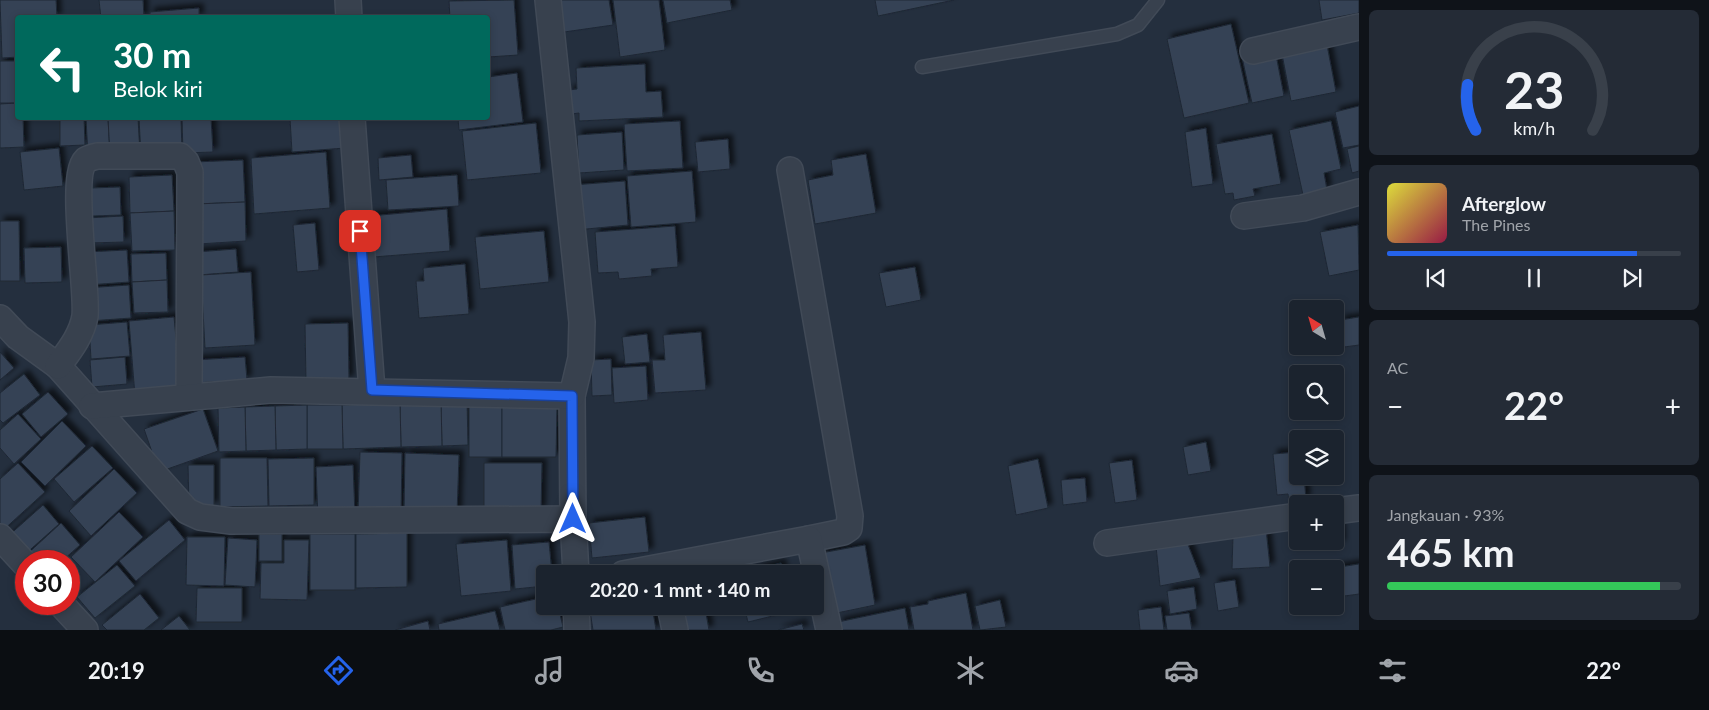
<!DOCTYPE html>
<html lang="id">
<head>
<meta charset="utf-8">
<style>
  body { margin:0; font-family:Lato,sans-serif; background:#242b36; color:#f1f3f6; height:100vh; display:flex; flex-direction:column; font-size:19px; white-space:nowrap }
  * { box-sizing:border-box; margin:0 }
  p { font-size:16px; color:#a0a4aa }
  .icon { flex:none; width:28px; height:28px; fill:none; stroke:currentColor; stroke-width:2; stroke-linecap:round; stroke-linejoin:round }
  .map { position:relative; flex:1; overflow:hidden }
  .details { display:flex; flex-direction:column; gap:10px; padding:10px; background:#0f1319; width:350px }
  .details>* { flex:none }
  .top-card { position:absolute; left:15px; top:15px; width:475px; height:105px; border-radius:5px; box-shadow:0 2px 8px #0003,0 0 0 1px #39404a; background:#00695c; color:#fff; overflow:hidden }
  .needle { width:32px; rotate:323deg }
  .buttons { position:absolute; left:1289px; top:300px; display:grid; gap:10px }
  .buttons a { display:grid; place-items:center; width:55px; height:55px; border-radius:5px; background:#1b232e; box-shadow:0 2px 8px #0003,0 0 0 1px #39404a; font-size:25px }
  .speed { position:absolute; left:15px; top:550px; display:flex; gap:10px; font-size:25px; font-weight:700; text-align:center }
  .speed>* { display:grid; place-content:center; width:65px; height:65px; border-radius:50%; background:#1b232e; box-shadow:0 2px 8px #0003,0 0 0 1px #39404a; line-height:1 }
  .speed .limit { border:8px solid #d22; background:#fff; color:#111 }
  .pin { position:absolute; display:grid; place-items:center; width:42px; height:42px; color:#fff; margin:-21px; border-radius:10px; box-shadow:0 2px 8px #0006 }
  .me { position:absolute; width:55px; margin:-28px; rotate:0deg; stroke-linejoin:round; filter:drop-shadow(0 0 4px #0008) }
  .turn { display:flex; align-items:center; gap:18px; height:105px; padding:0 15px; font-size:22px }
  .turn .icon { width:65px; height:65px; stroke-width:2.5 }
  .turn b { display:block; font-size:35px; line-height:42px }
  .big { font-size:38px; font-weight:700; line-height:1.1 }
  .details .widget { flex:1; display:flex; flex-direction:column; justify-content:center; gap:8px; min-width:0; padding:0 18px; border-radius:8px; background:#242b36 }
  .details .dial { align-items:center; gap:0 }
  .dial svg { height:130px; overflow:visible; fill:none; stroke:#39404a; stroke-width:7; stroke-linecap:round; text-anchor:middle }
  .dial text { fill:#f1f3f6; stroke:none }
  .song { display:flex; align-items:center; gap:15px }
  .cover { width:60px; height:60px; border-radius:8px; background:linear-gradient(135deg,hsl(60 70% 55%),hsl(340 70% 35%)) }
  .played { height:5px; border-radius:2px; background:linear-gradient(90deg,#2563eb 85%,#39404a 85%) }
  .keys { display:flex; justify-content:space-around; direction:ltr }
  .heat { display:flex; justify-content:space-between; align-items:center; font-size:28px; direction:ltr }
  .charge { height:8px; border-radius:4px; background:linear-gradient(90deg,#34c759 93%,#39404a 0) }
  .trip { position:absolute; left:536px; top:565px; width:288px; height:50px; border-radius:5px; background:#1b232e; box-shadow:0 2px 8px #0003,0 0 0 1px #39404a; font-weight:700; line-height:50px; text-align:center }
  .tabs { display:flex; height:80px; justify-content:space-around; align-items:center; background:#0b0e12; color:#a0a4aa }
  .tabs .icon { width:35px; height:35px }
  .tabs .on { color:#2563eb }
  .tabs b { font-size:22px; color:#f1f3f6 }
  main { display:flex; flex:1; min-height:0 }
  .map>svg:first-child { display:block }
  .building { fill:#364354; stroke:#1f2835; filter:url(#shadow) }
  .lines { fill:none; stroke-linecap:round; stroke-linejoin:round }
  .lane-casing { stroke:#414a57; stroke-width:15 }
  .street-casing { stroke:#414a57; stroke-width:28 }
  .lane { stroke:#38414e; stroke-width:12 }
  .street { stroke:#38414e; stroke-width:25 }
  .route-casing { stroke:#184099; stroke-width:12 }
  .route { stroke:#2563eb; stroke-width:9 }
</style>
</head>
<body>
<main>
<div class="map">
<svg width="1359" height="630" viewBox="0 0 1359 630">
  <defs>
    <filter id="shadow"><feDropShadow dx="4.5" dy="-4.5" stdDeviation="2.5" flood-color="#0009"/></filter>
  </defs>
  <rect width="100%" height="100%" fill="#242f3e"/>
  <g class="building">
    <polygon points="0,0 56,0 57,18 18,18 18,57 2,58"/>
    <polygon points="99,0 143,0 144,18 101,18"/>
    <polygon points="514,0 518,55 488,57 488,18 450,18 449,1"/>
    <polygon points="560,0 609,0 613,25 564,32"/>
    <polygon points="613,0 659,0 665,50 620,57"/>
    <polygon points="663,0 730,0 732,10 667,23"/>
    <polygon points="875,0 954,0 878,16"/>
    <polygon points="1319,0 1359,0 1359,13 1322,20"/>
    <polygon points="199,8 199,18 150,18 150,12"/>
    <polygon points="1231,24 1249,103 1184,118 1167,39"/>
    <polygon points="1327,45 1336,92 1291,101 1282,54"/>
    <polygon points="1275,50 1284,96 1252,103 1242,57 1260,63"/>
    <polygon points="0,61 17,61 18,103 0,103"/>
    <polygon points="645,64 646,92 661,91 663,117 579,121 579,113 571,114 569,90 577,89 576,68"/>
    <polygon points="517,73 523,122 459,130 458,118 488,118 488,77"/>
    <polygon points="18,103 18,118 23,118 24,147 0,148 0,104"/>
    <polygon points="1359,106 1359,145 1343,148 1335,112"/>
    <polygon points="60,118 84,118 85,145 60,146"/>
    <polygon points="86,118 108,118 110,155 88,156"/>
    <polygon points="108,118 138,118 140,154 110,155"/>
    <polygon points="139,118 181,118 182,153 141,156"/>
    <polygon points="182,118 211,118 213,152 183,153"/>
    <polygon points="290,118 343,118 345,148 292,152"/>
    <polygon points="680,121 683,168 627,171 624,124"/>
    <polygon points="1331,121 1341,169 1324,173 1327,190 1303,195 1289,130"/>
    <polygon points="536,123 541,173 467,180 462,131"/>
    <polygon points="1206,128 1213,184 1192,187 1185,132"/>
    <polygon points="622,132 624,170 579,173 577,135"/>
    <polygon points="1272,134 1281,184 1253,189 1255,196 1234,200 1233,193 1225,194 1216,144"/>
    <polygon points="728,139 730,169 698,172 695,142"/>
    <polygon points="1359,146 1359,171 1352,173 1347,149"/>
    <polygon points="59,148 63,186 24,190 20,152"/>
    <polygon points="326,152 330,208 254,214 251,158"/>
    <polygon points="866,154 876,213 815,224 808,180 833,175 831,160"/>
    <polygon points="411,155 413,177 379,180 378,158"/>
    <polygon points="243,160 245,202 196,204 194,162"/>
    <polygon points="692,171 696,222 631,227 627,176"/>
    <polygon points="172,175 174,211 130,213 129,177"/>
    <polygon points="457,175 459,206 388,210 386,180"/>
    <polygon points="625,181 628,225 576,230 573,185"/>
    <polygon points="120,187 121,215 92,216 91,188"/>
    <polygon points="245,202 246,241 198,244 196,204"/>
    <polygon points="447,209 450,251 373,257 370,216"/>
    <polygon points="174,211 175,250 132,251 130,213"/>
    <polygon points="123,216 124,242 89,243 87,218"/>
    <polygon points="0,221 19,221 20,281 0,281"/>
    <polygon points="315,223 319,270 297,272 293,225"/>
    <polygon points="1358,225 1359,270 1329,276 1320,232"/>
    <polygon points="675,226 678,267 651,269 652,276 619,279 618,272 598,273 595,232"/>
    <polygon points="544,231 549,282 480,289 475,237"/>
    <polygon points="61,247 62,282 25,283 24,248"/>
    <polygon points="236,249 238,272 198,275 196,252"/>
    <polygon points="127,250 129,282 87,285 86,252"/>
    <polygon points="166,253 167,280 132,282 131,254"/>
    <polygon points="465,264 469,314 419,318 416,281 424,281 423,268"/>
    <polygon points="915,267 921,300 886,307 879,273"/>
    <polygon points="251,272 255,345 205,348 201,275"/>
    <polygon points="167,280 168,312 134,313 132,282"/>
    <polygon points="129,285 131,318 89,321 86,288"/>
    <polygon points="174,317 181,392 135,396 129,321"/>
    <polygon points="1359,317 1359,345 1344,347 1340,320"/>
    <polygon points="127,322 130,356 91,359 89,325"/>
    <polygon points="348,323 349,380 306,381 305,324"/>
    <polygon points="701,332 706,390 655,393 652,360 665,360 663,335"/>
    <polygon points="647,334 650,362 625,364 622,337"/>
    <polygon points="1305,346 1335,346 1335,350 1307,355"/>
    <polygon points="0,352 14,368 0,380"/>
    <polygon points="125,357 127,384 92,387 90,360"/>
    <polygon points="245,357 247,380 195,383 194,360"/>
    <polygon points="611,359 612,395 592,396 591,360"/>
    <polygon points="646,366 648,400 614,403 612,368"/>
    <polygon points="24,374 40,395 3,423 0,420 0,393"/>
    <polygon points="48,392 68,414 41,437 22,414"/>
    <polygon points="467,401 468,445 442,446 441,402"/>
    <polygon points="441,402 442,446 401,447 400,403"/>
    <polygon points="400,403 401,447 343,449 342,405"/>
    <polygon points="307,405 342,405 343,449 307,449"/>
    <polygon points="307,405 307,449 276,450 275,406"/>
    <rect x="469" y="405" width="33" height="52"/>
    <polygon points="502,405 557,405 556,457 502,457"/>
    <polygon points="275,406 276,450 246,451 245,407"/>
    <polygon points="245,407 246,451 219,452 218,408"/>
    <polygon points="203,409 218,451 159,472 144,429"/>
    <polygon points="18,414 41,439 14,464 0,448 0,430"/>
    <polygon points="62,421 86,446 45,486 21,462"/>
    <polygon points="1206,442 1211,471 1188,475 1183,447"/>
    <polygon points="92,446 113,468 74,502 54,479"/>
    <polygon points="360,452 402,453 401,515 358,515"/>
    <polygon points="1298,452 1298,476 1304,476 1306,500 1289,502 1288,494 1277,495 1273,454"/>
    <polygon points="405,453 459,455 457,514 404,513"/>
    <polygon points="220,458 267,458 268,506 220,507"/>
    <polygon points="314,458 314,505 269,506 268,459"/>
    <polygon points="1038,459 1048,508 1016,515 1008,466"/>
    <polygon points="1132,460 1137,500 1115,503 1109,463"/>
    <polygon points="18,463 45,492 0,533 0,479"/>
    <polygon points="484,463 542,463 541,511 484,511"/>
    <polygon points="188,465 214,465 214,506 189,506"/>
    <polygon points="353,465 355,516 318,518 316,467"/>
    <polygon points="114,469 137,493 91,536 69,511"/>
    <polygon points="1085,478 1087,502 1063,505 1061,480"/>
    <polygon points="43,505 59,524 22,557 6,538"/>
    <polygon points="119,512 143,537 95,582 71,557"/>
    <polygon points="645,517 649,552 592,558 589,523"/>
    <polygon points="169,520 185,540 136,581 119,561"/>
    <polygon points="61,523 80,545 62,561 28,561 24,557"/>
    <polygon points="1335,526 1340,526 1341,544 1320,546 1320,541 1335,541"/>
    <polygon points="1266,529 1270,567 1232,569 1233,536"/>
    <polygon points="407,533 407,587 356,588 356,534"/>
    <rect x="259" y="534" width="23" height="27"/>
    <rect x="310" y="534" width="45" height="56"/>
    <polygon points="187,537 225,537 224,586 186,585"/>
    <polygon points="228,538 257,540 255,587 225,585"/>
    <polygon points="284,540 309,540 307,600 260,599 261,563 284,563"/>
    <polygon points="507,540 511,591 461,596 456,544"/>
    <polygon points="549,542 552,574 545,574 545,586 515,589 512,545"/>
    <polygon points="1187,542 1201,578 1160,586 1156,546"/>
    <polygon points="865,545 875,605 832,614 821,553"/>
    <polygon points="781,563 784,574 736,574"/>
    <polygon points="1359,564 1359,594 1337,597 1335,569 1333,568"/>
    <polygon points="117,565 135,586 95,618 77,597"/>
    <polygon points="1235,580 1239,607 1218,611 1214,583"/>
    <polygon points="1194,587 1197,609 1170,614 1167,591"/>
    <polygon points="197,588 242,588 242,622 196,622"/>
    <polygon points="966,593 973,630 914,630 910,607 928,604 928,601"/>
    <polygon points="140,594 159,618 144,630 107,630 102,625"/>
    <polygon points="545,597 545,606 558,606 563,627 551,630 505,630 500,607"/>
    <polygon points="1000,600 1006,627 980,630 975,606"/>
    <polygon points="626,606 652,606 656,630 593,630 590,611"/>
    <polygon points="744,606 792,606 793,611 748,622"/>
    <polygon points="1161,607 1164,630 1140,630 1138,610"/>
    <polygon points="705,608 709,630 680,630 677,613"/>
    <polygon points="905,608 909,630 840,630 838,622"/>
    <polygon points="495,611 500,630 439,630 438,624"/>
    <polygon points="1189,613 1192,630 1167,630 1165,616"/>
    <polygon points="179,616 190,630 161,630"/>
    <polygon points="428,621 430,630 395,630"/>
    <polygon points="802,624 804,630 778,630"/>
  </g>
  <g class="lines">
    <g class="lane-casing">
      <polyline id="lane" points="922,67 1117,34 1138,25 1158,0"/>
    </g>
    <g class="street-casing">
      <g id="street">
        <polyline points="348,0 349,18"/>
        <polyline points="1253,51 1359,27"/>
        <polyline points="352,118 372,391"/>
        <polyline points="790,170 850,516 849,528 843,532 809,539"/>
        <polyline points="1244,216 1303,208 1359,192"/>
        <polyline points="0,318 18,337 58,366 187,511 200,517 231,521 573,519 576,574"/>
        <path d="M58,366C69,351 82,335 85,316C88,289 69,176 86,160C89,158 94,157 97,156H180L186,162L190,172L189,397"/>
        <polyline points="572,396 573,519"/>
        <polyline points="92,406 271,390 572,396 581,358 582,322 548,0"/>
        <polyline points="1335,511 1359,508"/>
        <polyline points="0,537 26,565"/>
        <polyline points="1107,543 1298,516"/>
        <polyline points="623,574 809,539 829,630"/>
        <polyline points="61,604 85,630"/>
        <polyline points="576,606 577,630"/>
        <polyline points="670,606 675,630"/>
      </g>
    </g>
    <use href="#lane" class="lane"/>
    <use href="#street" class="street"/>
  </g>
  <g class="lines">
    <g class="route-casing">
      <polyline id="route" points="360,231 372,390 572,396 573,519"/>
    </g>
    <use href="#route" class="route"/>
  </g>
</svg>
<div class="buttons">
<a><svg class="needle" viewBox="-14 -14 28 28"><path d="M0-13l5 13h-10z" fill="#e53935"/><path d="M0 13l5-13h-10z" fill="#a0a4aa"/></svg></a>
<a><svg class="icon" aria-label="search" viewBox="0 0 24 24"><circle cx="10" cy="10" r="6"/><path d="M15 15l6 6"/></svg></a>
<a><svg class="icon" aria-label="layers" viewBox="0 0 24 24"><path d="M12 4l9 5-9 5-9-5zM3 14l9 5 9-5"/></svg></a>
<a>+</a>
<a>−</a>
</div>
<div class="speed"><div class="limit">30</div></div>
<div class="pin" style="left:360px;top:231px;background:#d93025"><svg class="icon" aria-label="arrive" viewBox="0 0 24 24"><path d="M6 21V4h12l-3 4 3 4H6"/></svg></div>
<svg class="me" style="left:573px;top:519px" viewBox="-20 -20 40 40"><path d="M0-17L14 15 0 8-14 15z" fill="#2563eb" stroke="#fff" stroke-width="4"/></svg>
<div class="trip">20:20 · 1 mnt · 140 m</div>
<div class="top-card">
<div class="turn"><svg class="icon" aria-label="left" viewBox="0 0 24 24"><path d="M17 20v-9H6M10 6l-5 5 5 5"/></svg><div><b>30 m</b>Belok kiri</div></div>
</div>
</div>
<section class="details">
<div class="widget dial"><svg viewBox="0 0 100 80">
<path d="M14 69A42 42 0 1 1 86 69"/>
<path d="M14 69A42 42 0 0 1 9 41" stroke="#2563eb"/>
<text x="50" y="56" font-size="32" font-weight="700">23</text>
<text x="50" y="72" font-size="11">km/h</text>
</svg></div>
<div class="widget">
<div class="song"><i class="cover"></i><div><b>Afterglow</b><p>The Pines</p></div></div>
<div class="played"></div>
<div class="keys"><svg class="icon" aria-label="previous" viewBox="0 0 24 24"><path d="M18 5L8 12l10 7zM5 5v14"/></svg><svg class="icon" aria-label="pause" viewBox="0 0 24 24"><path d="M8 5v14M16 5v14"/></svg><svg class="icon" aria-label="next" viewBox="0 0 24 24"><path d="M6 5l10 7-10 7zM19 5v14"/></svg></div>
</div>
<div class="widget"><p>AC</p>
<div class="heat"><a>−</a><b class="big">22°</b><a>+</a></div>
</div>
<div class="widget"><p>Jangkauan · 93%</p><b class="big">465 km</b><div class="charge"></div></div>
</section>
</main>
<nav class="tabs">
<b>20:19</b>
<svg class="icon on" aria-label="directions" viewBox="0 0 24 24"><path d="M12 3l9 9-9 9-9-9zM9 14v-3h6M13 9l2 2-2 2"/></svg>
<svg class="icon" aria-label="music" viewBox="0 0 24 24"><path d="M9 18V5l10-2v13"/><circle cx="6" cy="18" r="3"/><circle cx="16" cy="16" r="3"/></svg>
<svg class="icon" aria-label="phone" viewBox="0 0 24 24"><path d="M5 4h4l2 5-3 2q2 4 5 5l2-3 5 2v4C11 20 4 13 5 4z"/></svg>
<svg class="icon" aria-label="climate" viewBox="0 0 24 24"><path d="M12 3v18M4 7l16 10M4 17L20 7"/></svg>
<svg class="icon" aria-label="car" viewBox="0 0 24 24"><path d="M5 17H2v-5l4-1 3-4h7l3 4 3 1v5h-3M9 17h6M6 11h13"/><circle cx="7" cy="17" r="2"/><circle cx="17" cy="17" r="2"/></svg>
<svg class="icon" aria-label="filters" viewBox="0 0 24 24"><path d="M4 7h16M4 17h16"/><circle cx="9" cy="7" r="2"/><circle cx="15" cy="17" r="2"/></svg>
<b>22°</b>
</nav>
</body>
</html>
